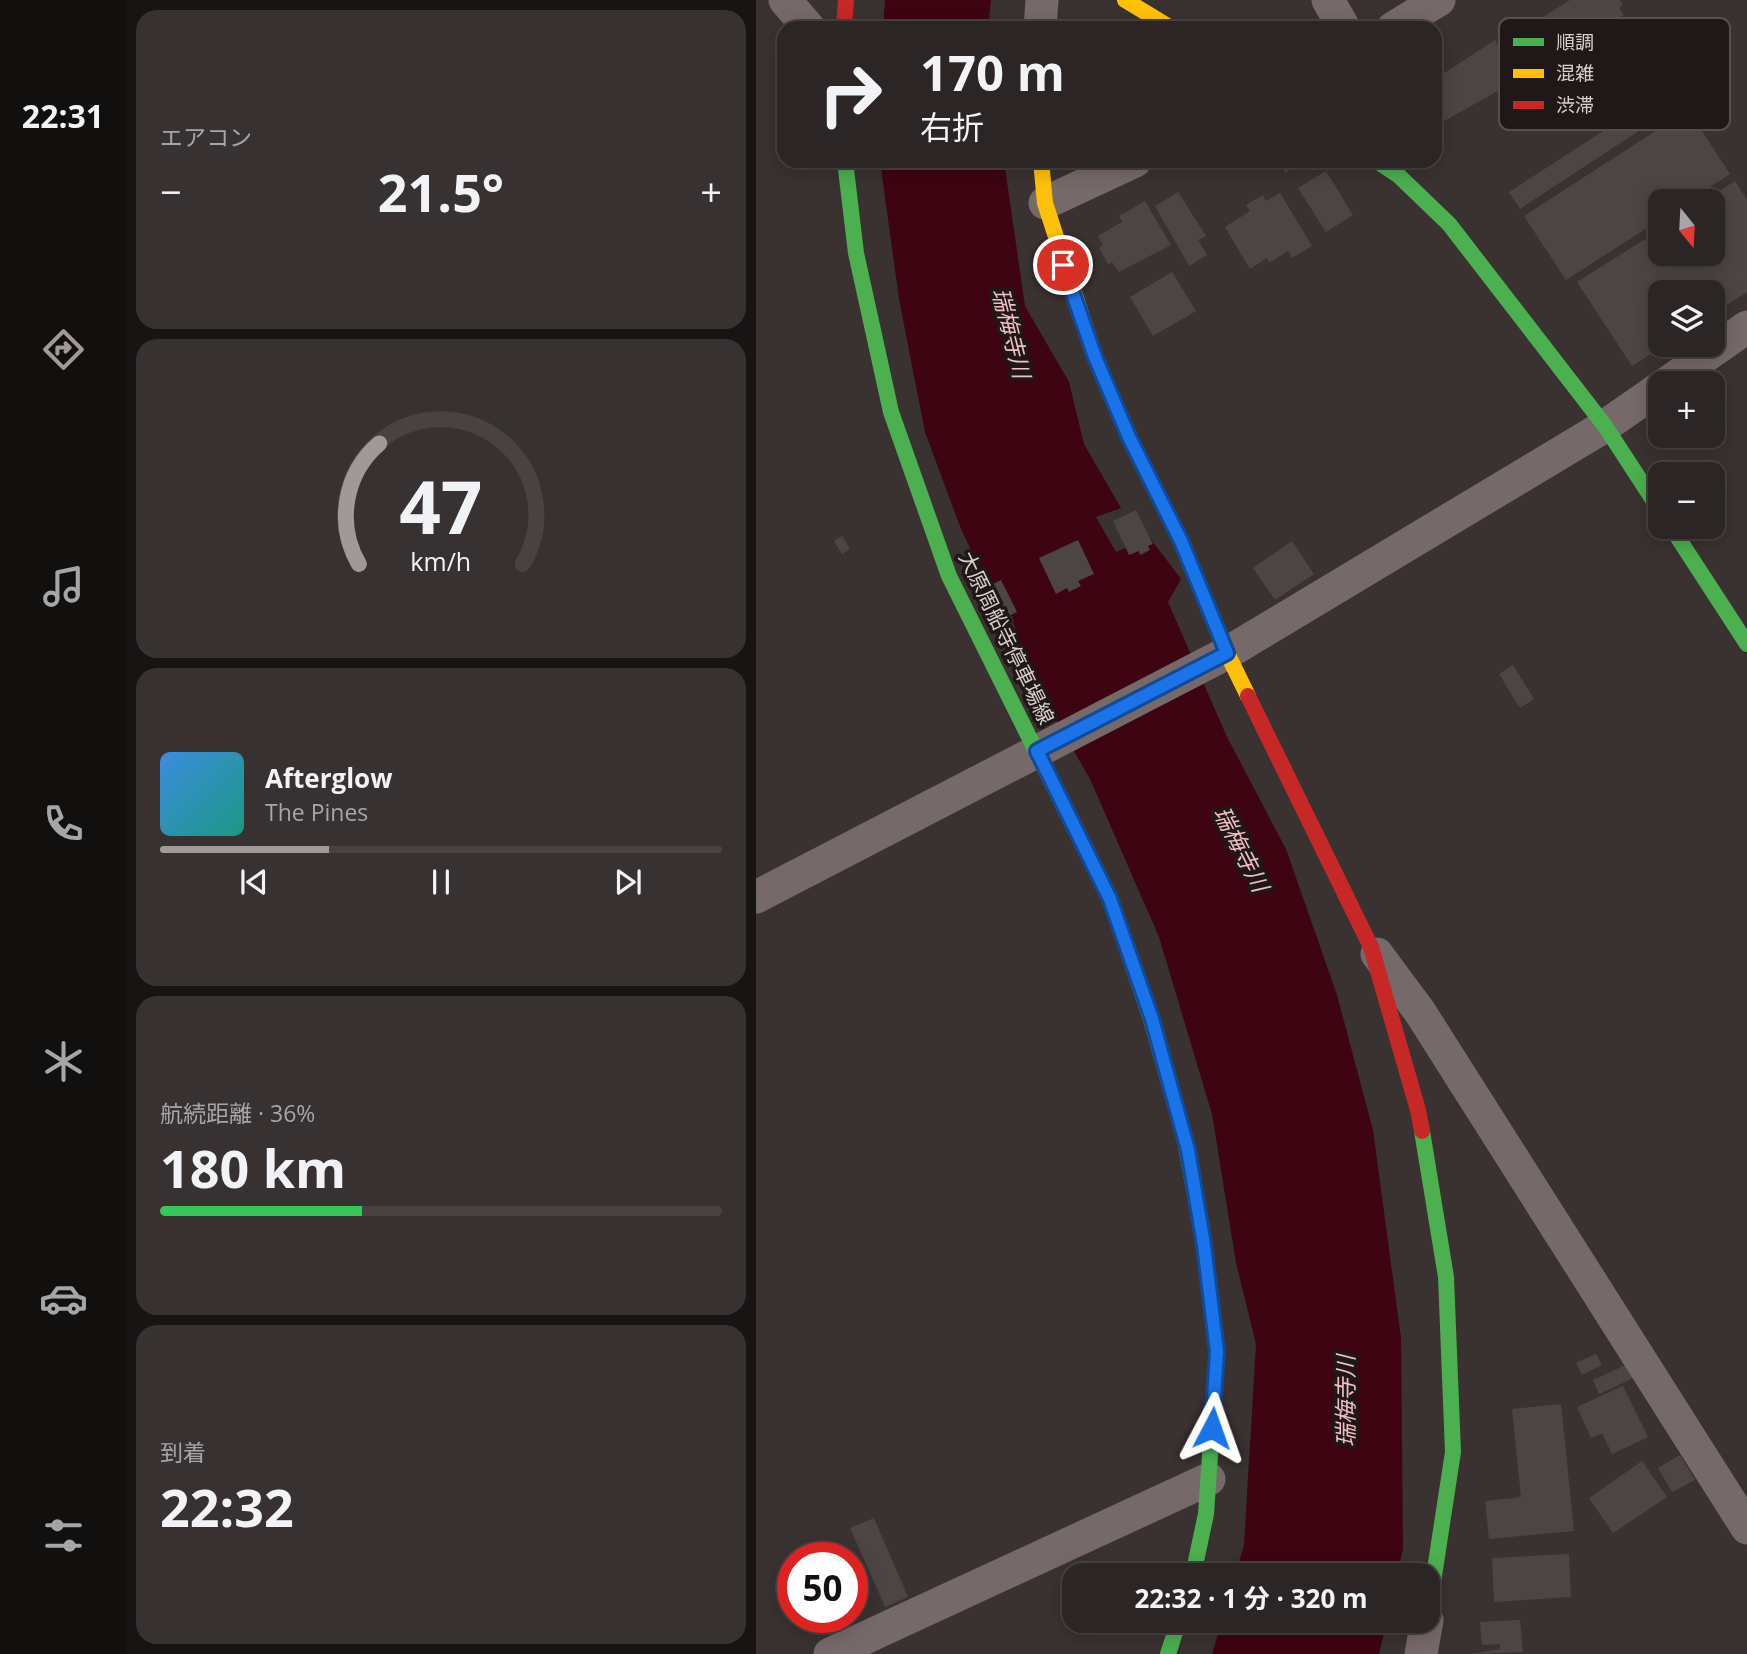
<!DOCTYPE html>
<html lang="ja">
<head>
<meta charset="utf-8">
<style>
  body { margin:0; font-family:"Open Sans","Noto Sans JP",sans-serif; background:#383132; color:#f1f3f6; height:100vh; display:flex; flex-direction:column; font-size:26px; white-space:nowrap }
  * { box-sizing:border-box; margin:0 }
  p { font-size:23px; color:#a6a5a7 }
  .icon { flex:none; width:38px; height:38px; fill:none; stroke:currentColor; stroke-width:2; stroke-linecap:round; stroke-linejoin:round }
  .map { position:relative; flex:1; overflow:hidden }
  .side { display:flex; flex-direction:column; gap:10px; padding:10px; background:#181414; width:630px }
  .side>* { flex:none }
  .hud { position:absolute; left:21px; top:21px; width:665px; height:147px; border-radius:21px; box-shadow:0 4px 18px #0003,0 0 0 2px #484242; background:#2c2525; color:#f1f3f6; overflow:hidden }
  .needle { width:46px; rotate:162deg }
  .tools { position:absolute; left:892px; top:189px; display:grid; gap:14px }
  .tools a { display:grid; place-items:center; width:77px; height:77px; border-radius:14px; background:#2c2525; box-shadow:0 4px 18px #0003,0 0 0 2px #484242; font-size:35px }
  .speed { position:absolute; left:21px; top:1542px; display:flex; gap:14px; font-size:35px; font-weight:700; text-align:center }
  .speed>* { display:grid; place-content:center; width:91px; height:91px; border-radius:50%; background:#2c2525; box-shadow:0 4px 18px #0003,0 0 0 2px #484242; line-height:1 }
  .speed .limit { border:10px solid #d22; background:#fff; color:#111 }
  .pin { position:absolute; display:grid; place-items:center; width:60px; height:60px; color:#fff; margin:-30px; border:4px solid #fff; border-radius:50%; box-shadow:0 2px 7px #0007 }
  .me { position:absolute; width:77px; margin:-38px; rotate:4deg; stroke-linejoin:round; filter:drop-shadow(0 0 5px #0008) }
  .turn { display:flex; align-items:center; gap:24px; height:147px; padding:0 28px; font-size:32px }
  .turn .icon { width:91px; height:91px; stroke-width:2.5 }
  .turn b { display:block; font-size:49px; line-height:60px }
  .big { font-size:52px; font-weight:700; line-height:1.1 }
  .side .tile { flex:1; display:flex; flex-direction:column; justify-content:center; gap:10px; min-width:0; padding:0 24px; border-radius:21px; background:#383132 }
  .side .dial { align-items:center; gap:0 }
  .dial svg { height:182px; overflow:visible; fill:none; stroke:#484242; stroke-width:7; stroke-linecap:round; text-anchor:middle }
  .dial text { fill:#f1f3f6; stroke:none }
  .song { display:flex; align-items:center; gap:21px }
  .cover { width:84px; height:84px; border-radius:10px; background:linear-gradient(135deg,hsl(210 70% 55%),hsl(170 70% 35%)) }
  .played { height:7px; border-radius:4px; background:linear-gradient(90deg,#a29898 30%,#484242 30%) }
  .keys { display:flex; justify-content:space-around; direction:ltr }
  .heat { display:flex; justify-content:space-between; align-items:center; font-size:38px; direction:ltr }
  .charge { height:10px; border-radius:5px; background:linear-gradient(90deg,#34c759 36%,#484242 0) }
  .trip { position:absolute; left:306px; top:1563px; width:378px; height:70px; border-radius:21px; background:#2c2525; box-shadow:0 4px 18px #0003,0 0 0 2px #484242; font-weight:700; line-height:70px; text-align:center }
  main { display:flex; flex:1; min-height:0 }
  .menu { display:flex; flex-direction:column; width:126px; justify-content:space-around; align-items:center; background:#120f0f; color:#a6a5a7 }
  .menu .icon { width:49px; height:49px }
  .menu .on { color:#a29898 }
  .menu b { font-size:32px; color:#f1f3f6 }
  .map>svg:first-child { display:block }
  .water { fill:#3e0411 }
  .building { fill:#4d4545 }
  .lines { fill:none; stroke-linecap:round; stroke-linejoin:round }
  .street { stroke:#766969; stroke-width:33 }
  .fast { stroke:#4caf50; stroke-width:16 }
  .slow { stroke:#ffc107; stroke-width:16 }
  .jam { stroke:#c62828; stroke-width:16 }
  .route-casing { stroke:#114b97; stroke-width:18 }
  .route { stroke:#1a73e8; stroke-width:12 }
  .labels { text-anchor:middle; stroke-width:7; stroke-linejoin:round; paint-order:stroke }
  .street-label { font-size:21px; fill:#dacfcf; stroke:#1f1718 }
  .water-label { font-size:23px; font-style:italic; fill:#f1bec1; stroke:#1f1718 }
  .key { fill:#1f1718; stroke:#574e4f; stroke-width:2 }
  .key-label { font-size:19px; fill:#dacfcf }
</style>
</head>
<body>
<main>
<nav class="menu">
<b>22:31</b>
<svg class="icon on" aria-label="directions" viewBox="0 0 24 24"><path d="M12 3l9 9-9 9-9-9zM9 14v-3h6M13 9l2 2-2 2"/></svg>
<svg class="icon" aria-label="music" viewBox="0 0 24 24"><path d="M9 18V5l10-2v13"/><circle cx="6" cy="18" r="3"/><circle cx="16" cy="16" r="3"/></svg>
<svg class="icon" aria-label="phone" viewBox="0 0 24 24"><path d="M5 4h4l2 5-3 2q2 4 5 5l2-3 5 2v4C11 20 4 13 5 4z"/></svg>
<svg class="icon" aria-label="climate" viewBox="0 0 24 24"><path d="M12 3v18M4 7l16 10M4 17L20 7"/></svg>
<svg class="icon" aria-label="car" viewBox="0 0 24 24"><path d="M5 17H2v-5l4-1 3-4h7l3 4 3 1v5h-3M9 17h6M6 11h13"/><circle cx="7" cy="17" r="2"/><circle cx="17" cy="17" r="2"/></svg>
<svg class="icon" aria-label="filters" viewBox="0 0 24 24"><path d="M4 7h16M4 17h16"/><circle cx="9" cy="7" r="2"/><circle cx="15" cy="17" r="2"/></svg>
</nav>
<section class="side">
<div class="tile"><p>エアコン</p>
<div class="heat"><a>−</a><b class="big">21.5°</b><a>+</a></div>
</div>
<div class="tile dial"><svg viewBox="0 0 100 80">
<path d="M14 69A42 42 0 1 1 86 69"/>
<path d="M14 69A42 42 0 0 1 23 16" stroke="#a29898"/>
<text x="50" y="56" font-size="32" font-weight="700">47</text>
<text x="50" y="72" font-size="11">km/h</text>
</svg></div>
<div class="tile">
<div class="song"><i class="cover"></i><div><b>Afterglow</b><p>The Pines</p></div></div>
<div class="played"></div>
<div class="keys"><svg class="icon" aria-label="previous" viewBox="0 0 24 24"><path d="M18 5L8 12l10 7zM5 5v14"/></svg><svg class="icon" aria-label="pause" viewBox="0 0 24 24"><path d="M8 5v14M16 5v14"/></svg><svg class="icon" aria-label="next" viewBox="0 0 24 24"><path d="M6 5l10 7-10 7zM19 5v14"/></svg></div>
</div>
<div class="tile"><p>航続距離 · 36%</p><b class="big">180 km</b><div class="charge"></div></div>
<div class="tile"><p>到着</p><b class="big">22:32</b></div>
</section>
<div class="map">
<svg width="991" height="1654" viewBox="0 0 991 1654">
  <rect width="100%" height="100%" fill="#3a3131"/>
  <g class="water">
    <polygon points="129,0 235,0 232,28 127,28"/>
    <polygon points="124,161 248,161 269,306 313,382 328,444 365,508 340,517 360,552 394,538 425,579 412,602 471,737 530,849 581,995 617,1130 645,1338 647,1549 641,1575 479,1575 488,1545 500,1344 480,1263 456,1114 403,937 334,779 255,642 262,634 240,585 230,582 205,529 169,432 143,299"/>
    <polygon points="466,1621 466,1620 631,1621 623,1654 456,1654"/>
  </g>
  <g class="building">
    <polygon points="814,0 864,0 867,5 863,8 868,15 768,78 746,43"/>
    <polygon points="739,40 760,75 746,83 749,87 679,126 679,79"/>
    <polygon points="917,86 927,102 764,209 753,192"/>
    <polygon points="932,110 974,174 932,201 905,201 905,219 810,280 768,216"/>
    <polygon points="522,161 544,161 545,164 529,173"/>
    <polygon points="570,171 597,215 570,232 542,188"/>
    <polygon points="979,181 991,200 991,292 957,314 957,292 905,292 905,345 909,345 876,366 821,282 905,229 905,254 957,254 957,201 948,201"/>
    <polygon points="422,192 450,236 442,240 451,255 433,266 399,206"/>
    <polygon points="524,193 556,246 536,258 532,251 513,263 511,258 494,269 469,227 494,211 490,205 507,195 510,201"/>
    <polygon points="389,201 415,245 363,272 356,262 352,264 343,248 347,245 342,236 366,222 363,216"/>
    <polygon points="416,272 440,311 397,336 374,297"/>
    <polygon points="380,510 397,544 392,546 394,550 384,555 383,551 373,555 357,521"/>
    <polygon points="86,536 94,549 86,554 78,541"/>
    <polygon points="322,540 338,574 322,581 325,586 313,592 311,588 300,594 283,558"/>
    <polygon points="536,541 558,574 519,600 497,568"/>
    <polygon points="245,580 261,612 255,615 258,621 249,625 246,620 237,625 221,592"/>
    <polygon points="757,665 778,699 764,708 743,674"/>
    <polygon points="840,1354 846,1365 826,1375 820,1363"/>
    <polygon points="876,1362 882,1376 843,1394 837,1380"/>
    <polygon points="867,1386 892,1437 856,1454 846,1433 835,1438 821,1407"/>
    <polygon points="805,1404 818,1531 733,1539 729,1501 765,1497 756,1409"/>
    <polygon points="924,1455 939,1480 916,1492 902,1468"/>
    <polygon points="886,1461 911,1497 857,1533 833,1498"/>
    <polygon points="118,1518 152,1597 129,1607 94,1528"/>
    <polygon points="813,1554 815,1597 738,1602 736,1558"/>
    <polygon points="764,1620 767,1652 715,1654 744,1649 744,1644 726,1645 724,1622"/>
  </g>
  <g class="lines">
    <g class="street">
      <polyline points="29,0 53,28"/>
      <polyline points="572,0 588,28"/>
      <polyline points="284,28 286,0"/>
      <polyline points="637,28 683,0"/>
      <polyline points="289,203 379,161"/>
      <polyline points="911,383 991,327"/>
      <polyline points="0,897 471,653 849,426 905,387"/>
      <polyline points="621,954 664,1012 991,1528"/>
      <polyline points="74,1654 453,1479"/>
      <polyline points="665,1654 671,1620"/>
    </g>
    <g class="fast">
      <polyline points="89,161 100,253 135,412 193,576 291,773"/>
      <polyline points="621,161 642,175 693,224 849,426 905,512"/>
      <polyline points="915,527 991,644"/>
      <polyline points="666,1131 690,1277 697,1452 672,1615"/>
      <polyline points="429,1140 448,1245 461,1352 450,1514 437,1575"/>
      <polyline points="412,1654 423,1620"/>
    </g>
    <g class="slow">
      <polyline points="369,0 415,28"/>
      <polyline points="285,161 289,203 339,357 373,437 425,541 471,653 492,696"/>
      <polyline points="291,773 354,899 395,1019 429,1140"/>
    </g>
    <g class="jam">
      <polyline points="88,28 90,0"/>
      <polyline points="492,696 615,947 662,1110 666,1131"/>
    </g>
  </g>
  <g class="lines">
    <g class="route-casing">
      <polyline id="route" points="307,265 339,357 373,437 425,541 471,653 281,751 354,899 396,1019 432,1150 448,1245 461,1352 456,1428"/>
    </g>
    <use href="#route" class="route"/>
  </g>
  <g class="labels">
    <g class="street-label">
      <text transform="translate(250 638) rotate(64)" y="7">大原周船寺停車場線</text>
    </g>
    <g class="water-label">
      <text transform="translate(255 333) rotate(76)" y="8">瑞梅寺川</text>
      <text transform="translate(485 849) rotate(63)" y="8">瑞梅寺川</text>
      <text transform="translate(590 1401) rotate(-90)" y="8">瑞梅寺川</text>
    </g>
  </g>
  <rect x="743" y="18" width="231" height="112" rx="10" class="key"/>
  <rect x="757" y="38" width="31" height="8" fill="#4caf50"/>
  <rect x="757" y="69" width="31" height="9" fill="#ffc107"/>
  <rect x="757" y="101" width="31" height="8" fill="#c62828"/>
  <g class="key-label">
    <text x="800" y="49">順調</text>
    <text x="800" y="80">混雑</text>
    <text x="800" y="112">渋滞</text>
  </g>
</svg>
<div class="tools">
<a><svg class="needle" viewBox="-14 -14 28 28"><path d="M0-13l5 13h-10z" fill="#e53935"/><path d="M0 13l5-13h-10z" fill="#a6a5a7"/></svg></a>
<a><svg class="icon" aria-label="layers" viewBox="0 0 24 24"><path d="M12 4l9 5-9 5-9-5zM3 14l9 5 9-5"/></svg></a>
<a>+</a>
<a>−</a>
</div>
<div class="speed"><div class="limit">50</div></div>
<div class="pin" style="left:307px;top:265px;background:#d93025"><svg class="icon" aria-label="arrive" viewBox="0 0 24 24"><path d="M6 21V4h12l-3 4 3 4H6"/></svg></div>
<svg class="me" style="left:456px;top:1428px" viewBox="-20 -20 40 40"><path d="M0-17L14 15 0 8-14 15z" fill="#1a73e8" stroke="#fff" stroke-width="4"/></svg>
<div class="trip">22:32 · 1 分 · 320 m</div>
<div class="hud">
<div class="turn"><svg class="icon" aria-label="right" viewBox="0 0 24 24"><path d="M7 20v-9h11M14 6l5 5-5 5"/></svg><div><b>170 m</b>右折</div></div>
</div>
</div>
</main>
</body>
</html>
